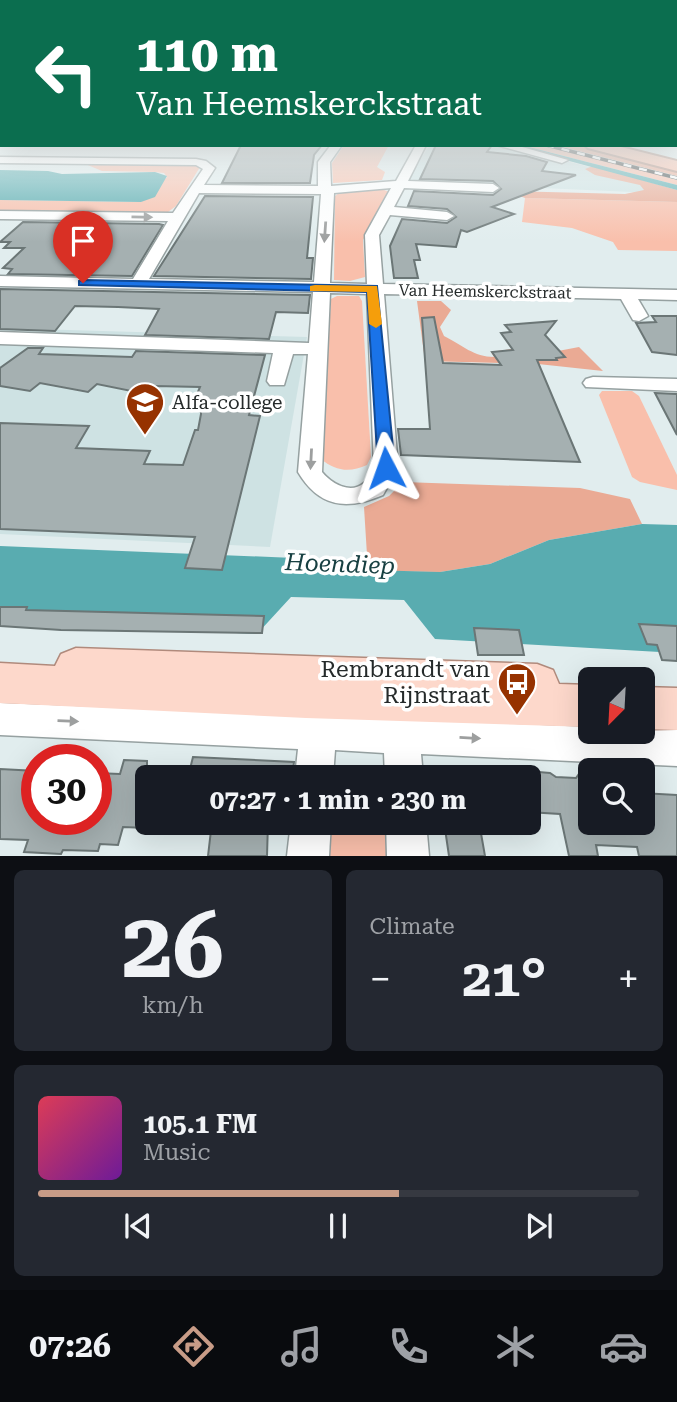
<!DOCTYPE html>
<html lang="en">
<head>
<meta charset="utf-8">
<style>
  body { margin:0; font-family:"Roboto Serif",serif; background:#242831; color:#f1f3f6; height:100vh; display:flex; flex-direction:column; font-size:26px; white-space:nowrap }
  * { box-sizing:border-box; margin:0 }
  p { font-size:23px; color:#9ea1a6 }
  .icon { flex:none; width:38px; height:38px; fill:none; stroke:currentColor; stroke-width:2; stroke-linecap:round; stroke-linejoin:round }
  .map { position:relative; height:856px; overflow:hidden }
  .details { display:flex; flex-direction:column; gap:14px; padding:14px; background:#0d0f14; flex:1 }
  .details>* { flex:none }
  .banner { position:absolute; left:0px; top:0px; width:677px; height:147px; box-shadow:0 7px 28px #0002; background:#0b6e4f; color:#fff; overflow:hidden }
  .needle { width:46px; rotate:204deg }
  .fabs { position:absolute; left:578px; top:667px; display:grid; gap:14px }
  .fabs a { display:grid; place-items:center; width:77px; height:77px; border-radius:10px; background:#171b24; box-shadow:0 7px 28px #0002; font-size:35px }
  .speed { position:absolute; left:21px; top:744px; display:flex; gap:14px; font-size:35px; font-weight:700; text-align:center }
  .speed>* { display:grid; place-content:center; width:91px; height:91px; border-radius:50%; background:#171b24; box-shadow:0 7px 28px #0002; line-height:1 }
  .speed .limit { border:10px solid #d22; background:#fff; color:#111 }
  .pin { position:absolute; display:grid; place-items:center; width:60px; height:60px; color:#fff; margin:-72px -30px; border-radius:50% 50% 50% 0; rotate:-45deg; box-shadow:0 0 7px #0007 }
  .pin .icon { rotate:45deg }
  .me { position:absolute; width:77px; margin:-38px; rotate:356deg; stroke-linejoin:round; filter:drop-shadow(0 0 5px #0008) }
  .turn { display:flex; align-items:center; gap:24px; height:147px; padding:0 21px; font-size:32px }
  .turn .icon { width:91px; height:91px; stroke-width:2.5 }
  .turn b { display:block; font-size:49px; line-height:60px }
  .big { font-size:52px; font-weight:700; line-height:1.1 }
  .details .widget { flex:1; display:flex; flex-direction:column; justify-content:center; gap:10px; min-width:0; padding:0 24px; border-radius:10px; background:#242831 }
  .details .dial { align-items:center; gap:0 }
  .dial b { font-size:91px; line-height:1 }
  .song { display:flex; align-items:center; gap:21px }
  .cover { width:84px; height:84px; border-radius:10px; background:linear-gradient(135deg,hsl(350 70% 55%),hsl(280 70% 35%)) }
  .played { height:7px; border-radius:4px; background:linear-gradient(90deg,#c89c87 60%,#363941 60%) }
  .keys { display:flex; justify-content:space-around; direction:ltr }
  .heat { display:flex; justify-content:space-between; align-items:center; font-size:38px; direction:ltr }
  .details .tiles { flex:1; display:grid; gap:14px; grid-template-columns:1fr 1fr }
  .widget:last-child { grid-column:span 2 }
  .trip { position:absolute; left:135px; top:765px; width:406px; height:70px; border-radius:10px; background:#171b24; box-shadow:0 7px 28px #0002; font-weight:700; line-height:70px; text-align:center }
  .tab-bar { display:flex; height:112px; justify-content:space-around; align-items:center; background:#090b0e; color:#9ea1a6 }
  .tab-bar .icon { width:49px; height:49px }
  .tab-bar .on { color:#c89c87 }
  .tab-bar b { font-size:32px; color:#f1f3f6 }
  .map>svg:first-child { display:block }
  .built { fill:#cee2e3 }
  .green { fill:#f9bfab }
  .forest { fill:#eaaa94 }
  .water { fill:#59acb0 }
  .building { fill:#a5b0b1; stroke:#6b7676; stroke-width:2 }
  .lines { fill:none; stroke-linecap:round; stroke-linejoin:round }
  .minor-casing { stroke:#96a1a1; stroke-width:3 }
  .major-casing { stroke:#b08a7c; stroke-width:3 }
  .highway-casing { stroke:#b08a7c; stroke-width:4 }
  .minor { fill:#fff; fill-rule:evenodd }
  .major { fill:#fdd8cb; fill-rule:evenodd }
  .highway { fill:#fbbea8; fill-rule:evenodd }
  .rail-casing { stroke:#434949; stroke-width:3.5 }
  .rail { stroke:#fff; stroke-width:2.5; stroke-dasharray:8; stroke-linecap:butt }
  .oneway { fill:#9d9f9f }
  .route { fill:#1a73e8; stroke:#114b97; stroke-width:2 }
  .slow { fill:#f59e0b }
  .labels { text-anchor:middle; stroke-width:7; stroke-linejoin:round; paint-order:stroke }
  .far-street-label { font-size:16px; fill:#252a2a; stroke:#fff }
  .poi-label { font-size:19px; fill:#252a2a; stroke:#fff; text-anchor:start }
  .near-poi-label { font-size:23px; fill:#252a2a; stroke:#fff; text-anchor:end }
  .near-water-label { font-size:24px; font-style:italic; fill:#184042; stroke:#fff }
</style>
</head>
<body>
<div class="map">
<svg width="677" height="856" viewBox="0 0 677 856">
  <rect width="100%" height="100%" fill="#e1edee"/>
  <g class="built">
    <polygon points="430,145 503,145 617,174 656,187 655,193 405,182"/>
    <polygon points="538,145 555,145 593,154 677,176 677,180"/>
    <polygon points="0,328 307,337 270,547 0,534"/>
  </g>
  <g class="green">
    <polygon points="344,145 389,145 377,167 385,172 382,180 333,183 332,163"/>
    <path d="M521,145C570,145 629,167 677,180V185Z"/>
    <polygon points="83,163 193,165 200,167 176,206 168,212 0,211 0,200 141,202 167,177 164,173 155,172 102,171"/>
    <polygon points="378,188 390,192 363,240 365,277 350,281 334,280 335,196 342,191"/>
    <polygon points="525,198 677,202 677,251 618,250 613,242 572,228 522,222"/>
    <path d="M337,296H359L362,301L371,457L367,465C350,473 335,471 321,459L331,299Z"/>
    <polygon points="602,391 632,391 639,396 677,475 677,490 640,482 632,477 599,395"/>
    <polygon points="328,823 390,823 393,856 326,856"/>
  </g>
  <g class="forest">
    <polygon points="555,145 588,145 677,168 677,176"/>
    <polygon points="593,166 677,190 677,202 525,198 506,191 625,194 644,190 640,185 595,175 585,169"/>
    <path d="M417,301H441L451,310L440,327L444,336C462,345 474,357 494,357L491,352L511,349L558,351L579,347L603,371L538,364L425,361Z"/>
    <polygon points="403,482 580,488 630,499 642,524 549,540 490,564 440,572 368,571 364,507 389,496"/>
  </g>
  <g class="water">
    <polygon points="510,145 521,145 677,185 677,190"/>
    <polygon points="0,170 48,171 62,174 155,172 167,176 155,197 141,202 0,200"/>
    <polygon points="642,524 677,525 677,653 435,639 404,600 291,597 257,634 0,621 0,546 294,558 294,568 440,572 490,564 549,540"/>
  </g>
  <g class="building">
    <polygon points="241,145 322,145 314,155 310,183 222,183"/>
    <polygon points="436,145 492,145 487,152 526,156 547,162 542,171 576,175 492,207 514,214 467,232 461,230 456,247 416,244 420,260 414,260 418,278 394,278 390,246 402,219 447,223 456,217 447,209 408,206 414,191 493,195 501,189 493,181 420,179"/>
    <polygon points="205,196 313,197 307,258 313,258 311,279 154,276"/>
    <polygon points="23,222 159,224 163,225 132,276 8,274 12,269 3,268 24,248 4,248 10,242 0,242"/>
    <polygon points="0,289 310,295 308,313 276,312 269,339 145,335 159,309 118,307 75,306 55,331 0,329"/>
    <polygon points="652,316 677,316 677,355 652,352 636,323 656,322"/>
    <polygon points="434,317 443,363 501,365 492,352 513,350 501,333 511,332 505,325 556,321 545,335 565,357 556,358 557,360 537,360 580,462 401,455 398,429 430,429 422,318"/>
    <polygon points="28,348 43,348 39,354 132,357 136,351 265,355 249,415 260,416 222,570 185,568 195,537 0,529 0,423 89,426 76,448 150,451 144,464 183,465 195,430 198,430 201,414 200,399 195,399 200,387 155,386 146,394 97,384 88,392 40,383 30,391 0,386 0,368"/>
    <polygon points="655,393 677,394 677,435"/>
    <polygon points="0,607 27,607 26,610 264,616 262,633 61,630 0,626"/>
    <polygon points="639,624 677,626 677,661 662,660 657,645 647,644"/>
    <polygon points="474,628 519,630 524,655 478,655"/>
    <polygon points="193,757 294,762 292,777 188,777"/>
    <polygon points="124,760 147,761 147,828 123,827 118,845 100,844 98,851 63,850 61,854 24,852 28,840 0,839 0,769 37,771 37,819 96,819 96,773 120,774"/>
    <polygon points="586,764 590,765 590,822 642,822 642,793 677,795 677,856 639,856 637,847 596,845 598,856 569,856 560,814 528,812 528,771 550,773 556,777 576,778"/>
    <polygon points="212,822 268,822 267,856 208,856"/>
    <polygon points="444,822 479,822 485,856 449,856"/>
  </g>
  <g class="lines">
    <g class="minor-casing">
      <g id="minor">
        <rect x="676" y="125" width="1" height="6"/>
        <path d="M331,145H342L330,162L331,186L396,181L416,145H426L408,181L493,184L499,188L493,192L404,188L394,207L447,212L454,216L447,220L390,215L379,235L383,284L677,290V300L638,299L648,316L639,321L633,320L621,299L384,294L398,468L383,495C346,511 319,507 298,472L308,354H293L284,385H270L267,381L273,353L0,344V332L309,343L313,292L0,286V276L133,279L168,221L0,219V211L173,213L203,169L196,165L0,163V157L196,159L206,161L215,168L204,185L318,186V162ZM391,188L365,235L367,284L330,283L334,193ZM199,193L321,194L314,282L149,279ZM330,293L367,294L374,468C371,472 368,480 364,483C350,495 331,483 322,472Z"/>
        <polygon points="496,145 515,145 568,160 562,163"/>
        <polygon points="593,377 677,379 677,391 586,387 583,383 586,379"/>
        <polygon points="0,703 590,727 590,732 677,730 677,766 421,754 423,777 385,777 384,753 335,750 333,777 295,777 298,749 0,735"/>
        <polygon points="291,822 331,822 329,856 287,856"/>
        <polygon points="386,822 426,822 429,856 387,856"/>
      </g>
    </g>
    <g class="major-casing">
      <g id="major">
        <polygon points="76,648 537,664 553,670 559,684 590,685 590,727 306,718 0,703 0,663 55,666 61,654"/>
        <polygon points="642,687 677,688 677,730 642,729"/>
      </g>
    </g>
    <g class="highway-casing">
      <polygon id="highway" points="585,145 613,145 677,161 677,171 588,148"/>
    </g>
    <use href="#minor" class="minor"/>
    <use href="#major" class="major"/>
    <use href="#highway" class="highway"/>
    <g class="rail-casing">
      <polyline id="rail" points="546,145 677,178"/>
    </g>
    <use href="#rail" class="rail"/>
  </g>
  <defs><path id="oneway-solid" d="M-6-.8H1V-3.2L6.5 0L1 3.2V.8H-6Z" transform="scale(1.75)"/></defs>
  <g class="oneway">
    <use href="#oneway-solid" transform="translate(142 217) rotate(1)"/>
    <use href="#oneway-solid" transform="translate(325 232) rotate(94)"/>
    <use href="#oneway-solid" transform="translate(311 459) rotate(93)"/>
    <use href="#oneway-solid" transform="translate(68 721) rotate(2)"/>
    <use href="#oneway-solid" transform="translate(470 738) rotate(3)"/>
  </g>
  <linearGradient id="sky" x2="0" y2="1"><stop stop-color="#6fb1d2"/><stop offset="0.5" stop-color="#f2f7f7"/><stop offset="1" stop-color="#f2f7f7" stop-opacity="0"/></linearGradient>
  <rect width="677" height="242" fill="url(#sky)"/>
  <polygon class="route" points="83,280 377,286 395,468 386,474 378,468 367,292 79,285 79,281"/>
  <polygon class="slow" points="315,285 377,286 382,324 376,328 369,324 367,292 310,291 310,286"/>
  <defs>
    <g id="university-pin" transform="scale(2.0125)"><path d="M0 17L-7.5 6A9.5 9.5 0 1 1 7.5 6Z" fill="#963200" stroke="#fff"/><path d="M0-5L7-2L0 1L-7-2ZM-4 1L0 2.5L4 1V4Q0 6-4 4Z" fill="#fff"/></g>
    <g id="bus-pin" transform="scale(2.0125)"><path d="M0 17L-7.5 6A9.5 9.5 0 1 1 7.5 6Z" fill="#963200" stroke="#fff"/><path d="M-5-6H5V4H4V6H2V4H-2V6H-4V4H-5ZM-3.5-4V0h7V-4ZM-3.5 1.2v1.5H-2V1.2ZM2 1.2v1.5H3.5V1.2Z" fill="#fff"/></g>
  </defs>
  <g fill-rule="evenodd">
    <use href="#university-pin" x="145" y="402"/>
    <use href="#bus-pin" x="517" y="682"/>
  </g>
  <g class="labels">
    <g class="far-street-label">
      <text transform="translate(485 291) rotate(1)" y="6">Van Heemskerckstraat</text>
    </g>
    <g class="poi-label">
      <text x="172" y="409">Alfa-college</text>
    </g>
    <g class="near-poi-label">
      <text x="490" y="677">Rembrandt van<tspan x="490" dy="26">Rijnstraat</tspan></text>
    </g>
    <g class="near-water-label">
      <text transform="translate(340 564) rotate(2)" y="8">Hoendiep</text>
    </g>
  </g>
</svg>
<div class="fabs">
<a><svg class="needle" viewBox="-14 -14 28 28"><path d="M0-13l5 13h-10z" fill="#e53935"/><path d="M0 13l5-13h-10z" fill="#9ea1a6"/></svg></a>
<a><svg class="icon" aria-label="search" viewBox="0 0 24 24"><circle cx="10" cy="10" r="6"/><path d="M15 15l6 6"/></svg></a>
</div>
<div class="speed"><div class="limit">30</div></div>
<div class="pin" style="left:83px;top:283px;background:#d93025"><svg class="icon" aria-label="arrive" viewBox="0 0 24 24"><path d="M6 21V4h12l-3 4 3 4H6"/></svg></div>
<svg class="me" style="left:386px;top:468px" viewBox="-20 -20 40 40"><path d="M0-17L14 15 0 8-14 15z" fill="#1a73e8" stroke="#fff" stroke-width="4"/></svg>
<div class="trip">07:27 · 1 min · 230 m</div>
<div class="banner">
<div class="turn"><svg class="icon" aria-label="left" viewBox="0 0 24 24"><path d="M17 20v-9H6M10 6l-5 5 5 5"/></svg><div><b>110 m</b>Van Heemskerckstraat</div></div>
</div>
</div>
<section class="details">
<div class="tiles">
<div class="widget dial"><b>26</b><p>km/h</p></div>
<div class="widget"><p>Climate</p>
<div class="heat"><a>−</a><b class="big">21°</b><a>+</a></div>
</div>
<div class="widget">
<div class="song"><i class="cover"></i><div><b>105.1 FM</b><p>Music</p></div></div>
<div class="played"></div>
<div class="keys"><svg class="icon" aria-label="previous" viewBox="0 0 24 24"><path d="M18 5L8 12l10 7zM5 5v14"/></svg><svg class="icon" aria-label="pause" viewBox="0 0 24 24"><path d="M8 5v14M16 5v14"/></svg><svg class="icon" aria-label="next" viewBox="0 0 24 24"><path d="M6 5l10 7-10 7zM19 5v14"/></svg></div>
</div>
</div>
</section>
<nav class="tab-bar">
<b>07:26</b>
<svg class="icon on" aria-label="directions" viewBox="0 0 24 24"><path d="M12 3l9 9-9 9-9-9zM9 14v-3h6M13 9l2 2-2 2"/></svg>
<svg class="icon" aria-label="music" viewBox="0 0 24 24"><path d="M9 18V5l10-2v13"/><circle cx="6" cy="18" r="3"/><circle cx="16" cy="16" r="3"/></svg>
<svg class="icon" aria-label="phone" viewBox="0 0 24 24"><path d="M5 4h4l2 5-3 2q2 4 5 5l2-3 5 2v4C11 20 4 13 5 4z"/></svg>
<svg class="icon" aria-label="climate" viewBox="0 0 24 24"><path d="M12 3v18M4 7l16 10M4 17L20 7"/></svg>
<svg class="icon" aria-label="car" viewBox="0 0 24 24"><path d="M5 17H2v-5l4-1 3-4h7l3 4 3 1v5h-3M9 17h6M6 11h13"/><circle cx="7" cy="17" r="2"/><circle cx="17" cy="17" r="2"/></svg>
</nav>
</body>
</html>
